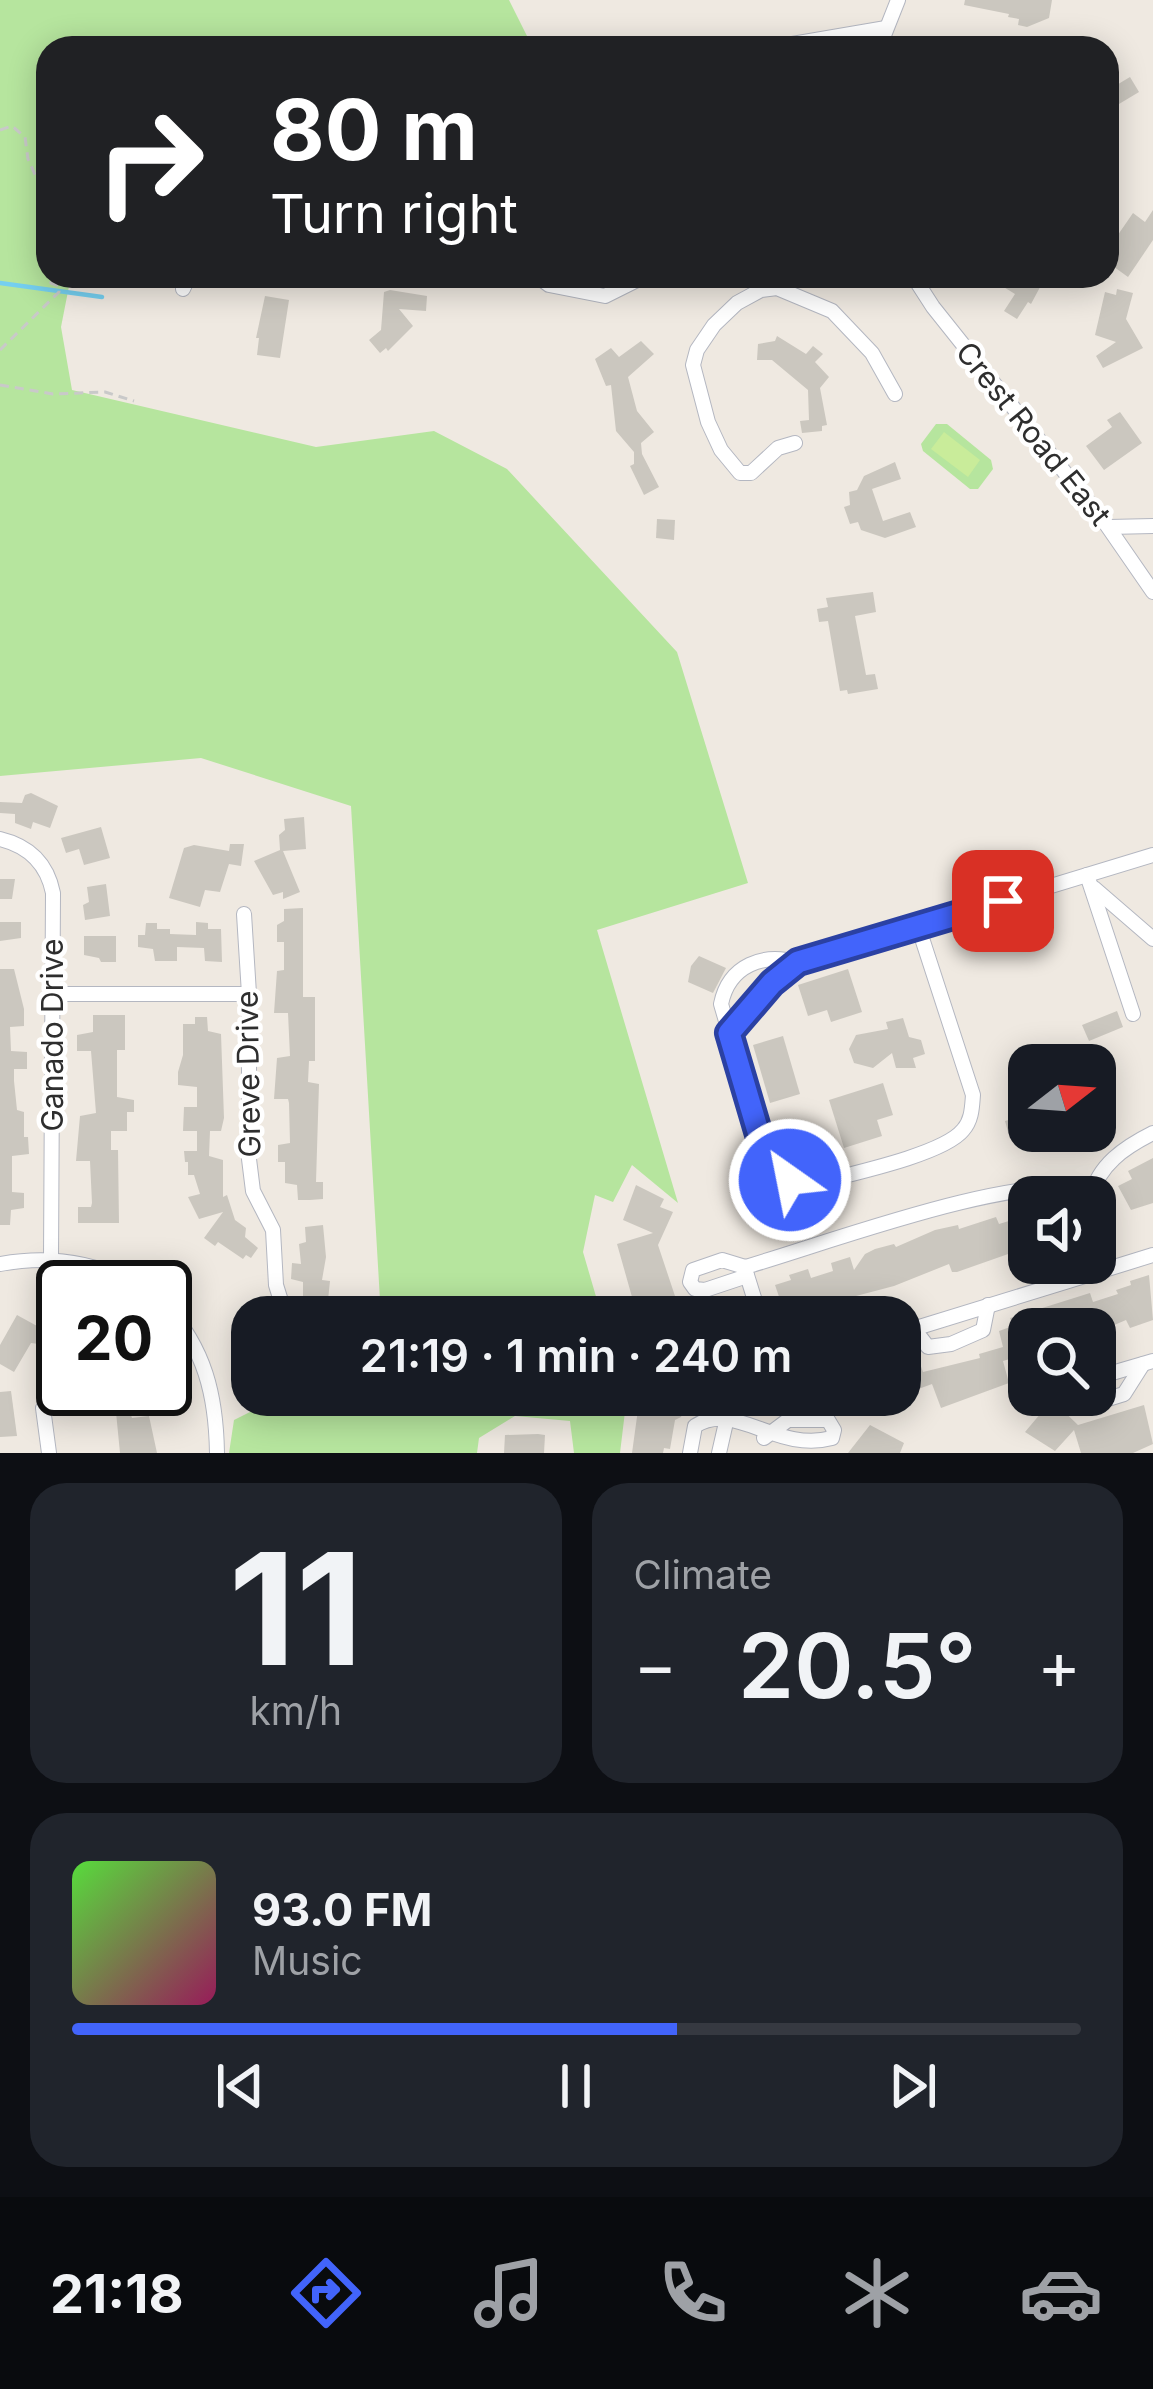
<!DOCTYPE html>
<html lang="en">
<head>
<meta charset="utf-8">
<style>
  body { margin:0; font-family:Inter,sans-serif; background:#20242c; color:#f1f3f6; height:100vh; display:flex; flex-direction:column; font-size:45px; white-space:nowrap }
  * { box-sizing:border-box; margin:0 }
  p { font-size:39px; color:#9ea1a6 }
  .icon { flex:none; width:66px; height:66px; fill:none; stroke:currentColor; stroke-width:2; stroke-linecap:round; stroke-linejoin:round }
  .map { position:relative; height:1453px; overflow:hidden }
  .drawer { display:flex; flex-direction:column; gap:30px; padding:30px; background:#0d0f14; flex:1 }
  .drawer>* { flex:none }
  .guide { position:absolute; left:36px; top:36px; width:1083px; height:252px; border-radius:36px; box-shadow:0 6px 30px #0003; background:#202124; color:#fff; overflow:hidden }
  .needle { width:78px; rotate:73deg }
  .controls { position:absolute; left:1008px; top:1044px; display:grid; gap:24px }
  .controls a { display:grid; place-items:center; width:108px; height:108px; border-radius:24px; background:#171b24; box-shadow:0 6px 30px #0003; font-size:60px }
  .speed { position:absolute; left:36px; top:1260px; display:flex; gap:24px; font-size:60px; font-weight:700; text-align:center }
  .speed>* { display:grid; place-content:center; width:156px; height:156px; border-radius:50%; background:#171b24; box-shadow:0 6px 30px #0003; line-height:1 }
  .speed .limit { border:6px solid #111; border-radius:18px; background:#fff; color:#111 }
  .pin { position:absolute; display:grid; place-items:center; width:102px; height:102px; color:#fff; margin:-51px; border-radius:24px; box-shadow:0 6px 18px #0006 }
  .me { position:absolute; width:132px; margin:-66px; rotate:327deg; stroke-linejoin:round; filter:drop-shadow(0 0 9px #0008) }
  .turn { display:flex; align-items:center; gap:42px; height:252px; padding:0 36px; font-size:54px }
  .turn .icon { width:156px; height:156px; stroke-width:2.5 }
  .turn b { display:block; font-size:84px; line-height:102px }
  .big { font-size:90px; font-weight:600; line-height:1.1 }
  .drawer .card { flex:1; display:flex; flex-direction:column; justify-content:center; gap:18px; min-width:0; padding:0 42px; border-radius:36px; background:#20242c }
  .drawer .dial { align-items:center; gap:0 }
  .dial b { font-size:156px; line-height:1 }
  .song { display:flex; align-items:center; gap:36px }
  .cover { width:144px; height:144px; border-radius:18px; background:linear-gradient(135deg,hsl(110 70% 55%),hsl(330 70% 35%)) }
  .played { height:12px; border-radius:6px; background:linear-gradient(90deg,#4264fb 60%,#363941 60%) }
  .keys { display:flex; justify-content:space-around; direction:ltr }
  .heat { display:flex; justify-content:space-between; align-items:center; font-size:66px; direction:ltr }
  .drawer .tiles { flex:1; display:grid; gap:30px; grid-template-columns:1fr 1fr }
  .card:last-child { grid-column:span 2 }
  .trip { position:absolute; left:231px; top:1296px; width:690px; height:120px; border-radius:36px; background:#171b24; box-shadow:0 6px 30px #0003; font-weight:600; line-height:120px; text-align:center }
  .menu { display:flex; height:192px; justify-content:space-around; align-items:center; background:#090b0e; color:#9ea1a6 }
  .menu .icon { width:84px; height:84px }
  .menu .current { color:#4264fb }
  .menu b { font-size:54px; color:#f1f3f6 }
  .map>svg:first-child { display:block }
  .green { fill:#b6e59e }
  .pitch { fill:#c9ec9a }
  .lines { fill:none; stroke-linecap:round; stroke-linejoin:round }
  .stream { stroke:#75cff0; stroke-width:4.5 }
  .building { fill:#cbc7bf }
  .minor-casing { stroke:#b4b7c1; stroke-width:16 }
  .path { stroke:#c9c9c9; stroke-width:3; stroke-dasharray:9 6; stroke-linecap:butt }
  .minor { stroke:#fff; stroke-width:14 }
  .route-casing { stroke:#2b41a3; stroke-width:30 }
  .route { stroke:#4264fb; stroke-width:21 }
  .labels { text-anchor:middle; stroke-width:9; stroke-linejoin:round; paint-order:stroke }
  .street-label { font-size:30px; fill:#2e2e2e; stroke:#fff }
</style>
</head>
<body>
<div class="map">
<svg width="1153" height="1453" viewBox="0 0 1153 1453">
  <rect width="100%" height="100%" fill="#efe9e1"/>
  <g class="green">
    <polygon points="0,0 509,0 533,48 48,48 48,276 71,276 61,327 72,390 316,447 434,431 507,469 677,652 748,883 597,930 678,1203 632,1165 613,1202 595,1195 583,1252 602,1317 381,1317 351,806 201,758 0,776"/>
    <polygon points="936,424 947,424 991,460 993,469 978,489 970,489 923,451 921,444"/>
    <polygon points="378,1395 627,1395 620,1453 574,1453 570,1421 515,1416 479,1438 477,1453 229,1453 234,1420 252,1411"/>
  </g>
  <polygon class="pitch" points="944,432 980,460 968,477 931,449"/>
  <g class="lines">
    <polyline class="stream" points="0,283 102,297"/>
  </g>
  <g class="building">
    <polygon points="965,0 1052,0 1049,18 1027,27 1018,25 1019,19 1008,17 1009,14 964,5"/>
    <polygon points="1130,77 1139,92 1119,104 1110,89"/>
    <polygon points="1153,210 1153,240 1128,277 1110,264 1116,255 1111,251 1116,245 1113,242 1133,213 1145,222"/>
    <polygon points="1008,276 1046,276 1031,304 1028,302 1017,319 1004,311 1015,294 1002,286"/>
    <polygon points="1117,289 1133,293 1126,319 1143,348 1103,368 1096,356 1116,342 1095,335 1105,292 1116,295"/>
    <polygon points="390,290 427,296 426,311 399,309 413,326 388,351 386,348 380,353 369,340 381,330 384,292"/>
    <polygon points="265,296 289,300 280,358 257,355 259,338 256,338"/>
    <polygon points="777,336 806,354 813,346 823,354 815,362 829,377 820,388 827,425 822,426 822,431 802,433 800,421 809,420 808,390 772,360 757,360 758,344 775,341"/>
    <polygon points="641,341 654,354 628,377 637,411 654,432 641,443 642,454 659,487 644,495 630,466 634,464 634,452 616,431 611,385 606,386 595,359 611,348 619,357"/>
    <polygon points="1120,412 1142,443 1104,470 1086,446 1112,427 1107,420"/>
    <polygon points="895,462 901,479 872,489 883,521 910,512 916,527 885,538 861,530 858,522 850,524 844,507 850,505 849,492 857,490 864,476"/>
    <polygon points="657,519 675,520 674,540 656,538"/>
    <polygon points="873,592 876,612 855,616 866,675 875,674 878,689 848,694 847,690 840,691 828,621 819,622 817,609 828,607 826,598"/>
    <polygon points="31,793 58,806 50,828 33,822 31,829 15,823 15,814 0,813 0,802 22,803 25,795"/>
    <polygon points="304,817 306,849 283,851 300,892 283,899 283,892 273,895 254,861 280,850 279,835 285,830 284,819"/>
    <polygon points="101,827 110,858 84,865 79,849 66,853 61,838"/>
    <polygon points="230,844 244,844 241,866 229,864 220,892 205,890 200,907 169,898 184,848 194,845 229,851"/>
    <polygon points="0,879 15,879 12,899 0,899"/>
    <polygon points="106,884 110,916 85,920 83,905 89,902 87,887"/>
    <polygon points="303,908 303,997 315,997 315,1061 309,1061 308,1082 319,1084 316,1182 323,1182 323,1199 310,1200 298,1200 297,1185 285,1183 285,1162 278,1162 278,1145 290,1143 289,1103 288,1099 274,1099 277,1058 290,1056 288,1013 274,1013 277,971 284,970 284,942 277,942 277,925 284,921 284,909"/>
    <polygon points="0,922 21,922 21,938 0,941"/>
    <polygon points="196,922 208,923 208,929 221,929 222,962 205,961 204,948 177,947 177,961 155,961 153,949 138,947 138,935 145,935 146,923 157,923 157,929 170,929 170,934 196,935"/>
    <polygon points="84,936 116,936 116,962 101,962 99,958 84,955"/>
    <polygon points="699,956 726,968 713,993 688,982 691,966"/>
    <polygon points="0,969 14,969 24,1009 24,1026 10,1027 11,1051 27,1052 27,1069 14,1069 14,1081 17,1110 24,1112 24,1137 28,1137 29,1154 12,1156 12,1192 24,1193 24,1208 11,1210 10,1225 0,1225"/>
    <polygon points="848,969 862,1012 831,1022 827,1010 808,1016 798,985"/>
    <polygon points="1117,1011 1123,1027 1089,1041 1082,1025"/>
    <polygon points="93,1015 125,1015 125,1050 117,1050 117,1097 134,1100 134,1112 127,1112 127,1131 111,1131 111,1150 118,1150 119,1223 78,1223 78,1207 91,1207 92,1203 90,1161 76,1161 80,1116 96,1113 91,1051 77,1051 77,1035 93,1032"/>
    <polygon points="195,1017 207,1017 208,1031 221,1034 224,1118 221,1131 210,1131 209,1156 223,1160 223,1197 227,1195 235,1220 246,1228 245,1237 258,1248 251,1258 246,1255 243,1259 218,1242 215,1246 204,1238 223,1212 199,1219 188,1197 200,1194 194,1175 188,1175 188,1162 185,1162 184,1151 197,1151 197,1131 183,1131 184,1107 197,1107 197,1087 178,1085 178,1072 183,1055 183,1024 195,1024"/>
    <polygon points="903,1018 909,1037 921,1040 925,1054 913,1058 916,1068 896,1068 892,1053 873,1068 854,1063 849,1049 856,1035 888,1029 886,1022"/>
    <polygon points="783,1036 800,1094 770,1103 753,1045"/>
    <polygon points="883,1083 893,1115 877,1120 882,1136 844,1148 829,1100"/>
    <polygon points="1029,1114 1029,1133 1010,1139 1005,1121"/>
    <polygon points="1153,1158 1153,1203 1131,1210 1118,1186 1132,1179 1128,1171"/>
    <polygon points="636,1185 664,1199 660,1207 673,1212 658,1245 677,1302 698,1310 729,1304 732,1317 670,1317 674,1304 642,1314 639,1302 634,1304 617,1244 653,1233 623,1220"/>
    <polygon points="1029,1215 1029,1245 1011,1253 957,1272 952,1272 949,1264 894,1286 818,1306 820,1311 816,1314 786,1317 775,1285 791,1280 789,1275 808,1269 811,1278 833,1271 831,1263 850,1257 854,1270 865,1254 875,1249 894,1244 896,1247 935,1230 958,1225 959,1229 996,1217 999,1224"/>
    <polygon points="323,1225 326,1257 322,1280 330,1281 328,1300 303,1298 303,1282 291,1279 292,1263 301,1264 299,1244 306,1242 305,1227"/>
    <polygon points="1149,1275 1153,1320 1130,1328 1126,1320 1105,1329 1029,1329 1029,1353 1003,1361 1009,1383 941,1408 932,1384 905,1394 900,1390 900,1361 918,1358 923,1372 980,1358 979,1354 1003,1347 999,1331 1013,1326 1010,1318 1090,1293 1093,1302 1118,1294 1116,1290 1131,1285 1130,1281"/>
    <polygon points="344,1301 346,1315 306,1317 337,1302"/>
    <polygon points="17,1315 37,1326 56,1329 54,1346 31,1343 14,1372 0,1364 0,1345"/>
    <polygon points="104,1389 137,1389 125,1397 132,1418 149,1416 157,1453 120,1453 115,1402 104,1411 94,1397"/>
    <polygon points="11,1391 17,1436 0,1437 0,1392"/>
    <polygon points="640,1395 690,1395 681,1417 675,1420 670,1449 664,1448 663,1453 632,1453"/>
    <polygon points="1052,1400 1078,1425 1144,1405 1153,1444 1133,1453 1081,1453 1074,1430 1055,1451 1025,1432"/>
    <polygon points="870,1425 904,1443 900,1453 848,1453"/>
    <polygon points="538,1434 545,1435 544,1453 504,1453 505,1435"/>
  </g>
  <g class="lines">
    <g class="minor-casing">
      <g id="minor">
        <polyline points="769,48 886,28"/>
        <polyline points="879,48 898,0"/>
        <polyline points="537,276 549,285 605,296 645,276"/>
        <polyline points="913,276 933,307 1106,524 1153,592"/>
        <polyline points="183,289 189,276"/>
        <polyline points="795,443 778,448 751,473 740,473 721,450 708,422 693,365 697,350 714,325 737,303 761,290 777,288 832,311 872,353 895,394"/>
        <polyline points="1109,527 1153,526"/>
        <path d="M0,839C29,846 47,863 53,893L51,1259"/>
        <polyline points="1087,875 1133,1014"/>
        <polyline points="1094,888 1153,939"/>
        <polyline points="244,914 249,994 249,1159 253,1191 273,1230 276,1285 286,1317"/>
        <path d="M798,963C764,952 729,965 721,1004L765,1155L779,1174L804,1186C840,1176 942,1156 963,1130C972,1120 972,1107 973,1095L918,926"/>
        <polyline points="53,994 249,994"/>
        <polyline points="729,1033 772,983 798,963 1153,855"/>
        <path d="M1091,1197C1098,1165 1125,1147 1153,1133"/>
        <path d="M0,1264C50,1255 95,1261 139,1287"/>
        <path d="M745,1267C828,1243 1013,1173 1092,1189"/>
        <polyline points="745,1267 722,1260 693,1270 690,1282 695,1289 705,1290 747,1276"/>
        <polyline points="746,1272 760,1317"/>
        <path d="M165,1305C205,1349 216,1395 217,1453"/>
        <polyline points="914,1329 928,1347 951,1344 983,1330 988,1305"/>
        <polyline points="900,1333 1153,1255"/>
        <polyline points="1095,1378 1153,1361"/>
        <polyline points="1075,1395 1085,1406 1124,1394 1143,1364"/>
        <polyline points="43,1408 49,1453"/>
        <path d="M690,1453L695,1426C735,1400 776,1453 832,1438L834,1430L828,1420H788L764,1438"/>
        <polyline points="719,1453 727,1418 744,1395"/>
      </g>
    </g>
    <g class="path">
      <polyline points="0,130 12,126 25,137 28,159 41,188 37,207 48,254"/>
      <polyline points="0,350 59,292 59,286 51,283 49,276"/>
      <polyline points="0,385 53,394 105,392 134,401"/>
    </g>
    <use href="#minor" class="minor"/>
  </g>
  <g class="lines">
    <g class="route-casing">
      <polyline id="route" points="790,1180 771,1166 765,1155 729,1033 772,983 798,962 1003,901"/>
    </g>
    <use href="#route" class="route"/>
  </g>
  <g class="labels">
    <g class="street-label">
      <text transform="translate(1033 434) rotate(51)" y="10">Crest Road East</text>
      <text transform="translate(53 1035) rotate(-90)" y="10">Ganado Drive</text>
      <text transform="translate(249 1074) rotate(-91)" y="10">Greve Drive</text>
    </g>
  </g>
</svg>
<div class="controls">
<a><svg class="needle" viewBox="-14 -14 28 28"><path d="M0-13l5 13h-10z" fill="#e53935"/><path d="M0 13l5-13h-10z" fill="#9ea1a6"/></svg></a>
<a><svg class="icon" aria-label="sound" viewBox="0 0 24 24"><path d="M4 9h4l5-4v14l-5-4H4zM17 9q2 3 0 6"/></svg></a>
<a><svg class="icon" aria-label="search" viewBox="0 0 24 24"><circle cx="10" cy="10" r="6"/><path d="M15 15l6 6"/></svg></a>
</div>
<div class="speed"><div class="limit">20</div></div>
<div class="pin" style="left:1003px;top:901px;background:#d93025"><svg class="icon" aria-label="arrive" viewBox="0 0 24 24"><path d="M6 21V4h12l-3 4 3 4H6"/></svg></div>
<svg class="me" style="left:790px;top:1180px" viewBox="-20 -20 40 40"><circle r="17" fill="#4264fb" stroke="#fff" stroke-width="3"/><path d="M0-11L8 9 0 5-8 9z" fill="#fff"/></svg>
<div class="trip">21:19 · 1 min · 240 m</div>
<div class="guide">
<div class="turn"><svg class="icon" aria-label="right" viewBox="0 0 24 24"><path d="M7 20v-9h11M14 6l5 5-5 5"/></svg><div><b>80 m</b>Turn right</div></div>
</div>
</div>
<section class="drawer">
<div class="tiles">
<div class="card dial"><b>11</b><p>km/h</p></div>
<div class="card"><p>Climate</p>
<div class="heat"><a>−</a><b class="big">20.5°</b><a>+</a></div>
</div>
<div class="card">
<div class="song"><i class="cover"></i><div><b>93.0 FM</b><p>Music</p></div></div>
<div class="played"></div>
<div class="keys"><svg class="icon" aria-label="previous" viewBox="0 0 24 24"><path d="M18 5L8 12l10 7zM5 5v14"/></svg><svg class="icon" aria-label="pause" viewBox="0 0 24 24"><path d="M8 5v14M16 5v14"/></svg><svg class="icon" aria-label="next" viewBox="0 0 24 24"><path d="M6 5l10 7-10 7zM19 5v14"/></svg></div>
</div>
</div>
</section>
<nav class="menu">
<b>21:18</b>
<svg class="icon current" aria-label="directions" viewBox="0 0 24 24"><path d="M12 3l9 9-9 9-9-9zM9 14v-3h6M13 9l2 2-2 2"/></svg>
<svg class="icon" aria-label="music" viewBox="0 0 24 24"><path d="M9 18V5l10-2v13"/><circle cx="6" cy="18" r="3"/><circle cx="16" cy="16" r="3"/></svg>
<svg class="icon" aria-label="phone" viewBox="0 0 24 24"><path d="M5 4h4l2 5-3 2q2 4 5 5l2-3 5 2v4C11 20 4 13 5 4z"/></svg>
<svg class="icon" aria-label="climate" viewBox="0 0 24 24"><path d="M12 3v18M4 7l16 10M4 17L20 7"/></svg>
<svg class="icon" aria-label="car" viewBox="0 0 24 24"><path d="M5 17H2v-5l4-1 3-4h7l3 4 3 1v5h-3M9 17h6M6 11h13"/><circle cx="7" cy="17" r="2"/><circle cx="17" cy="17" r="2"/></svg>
</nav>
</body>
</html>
